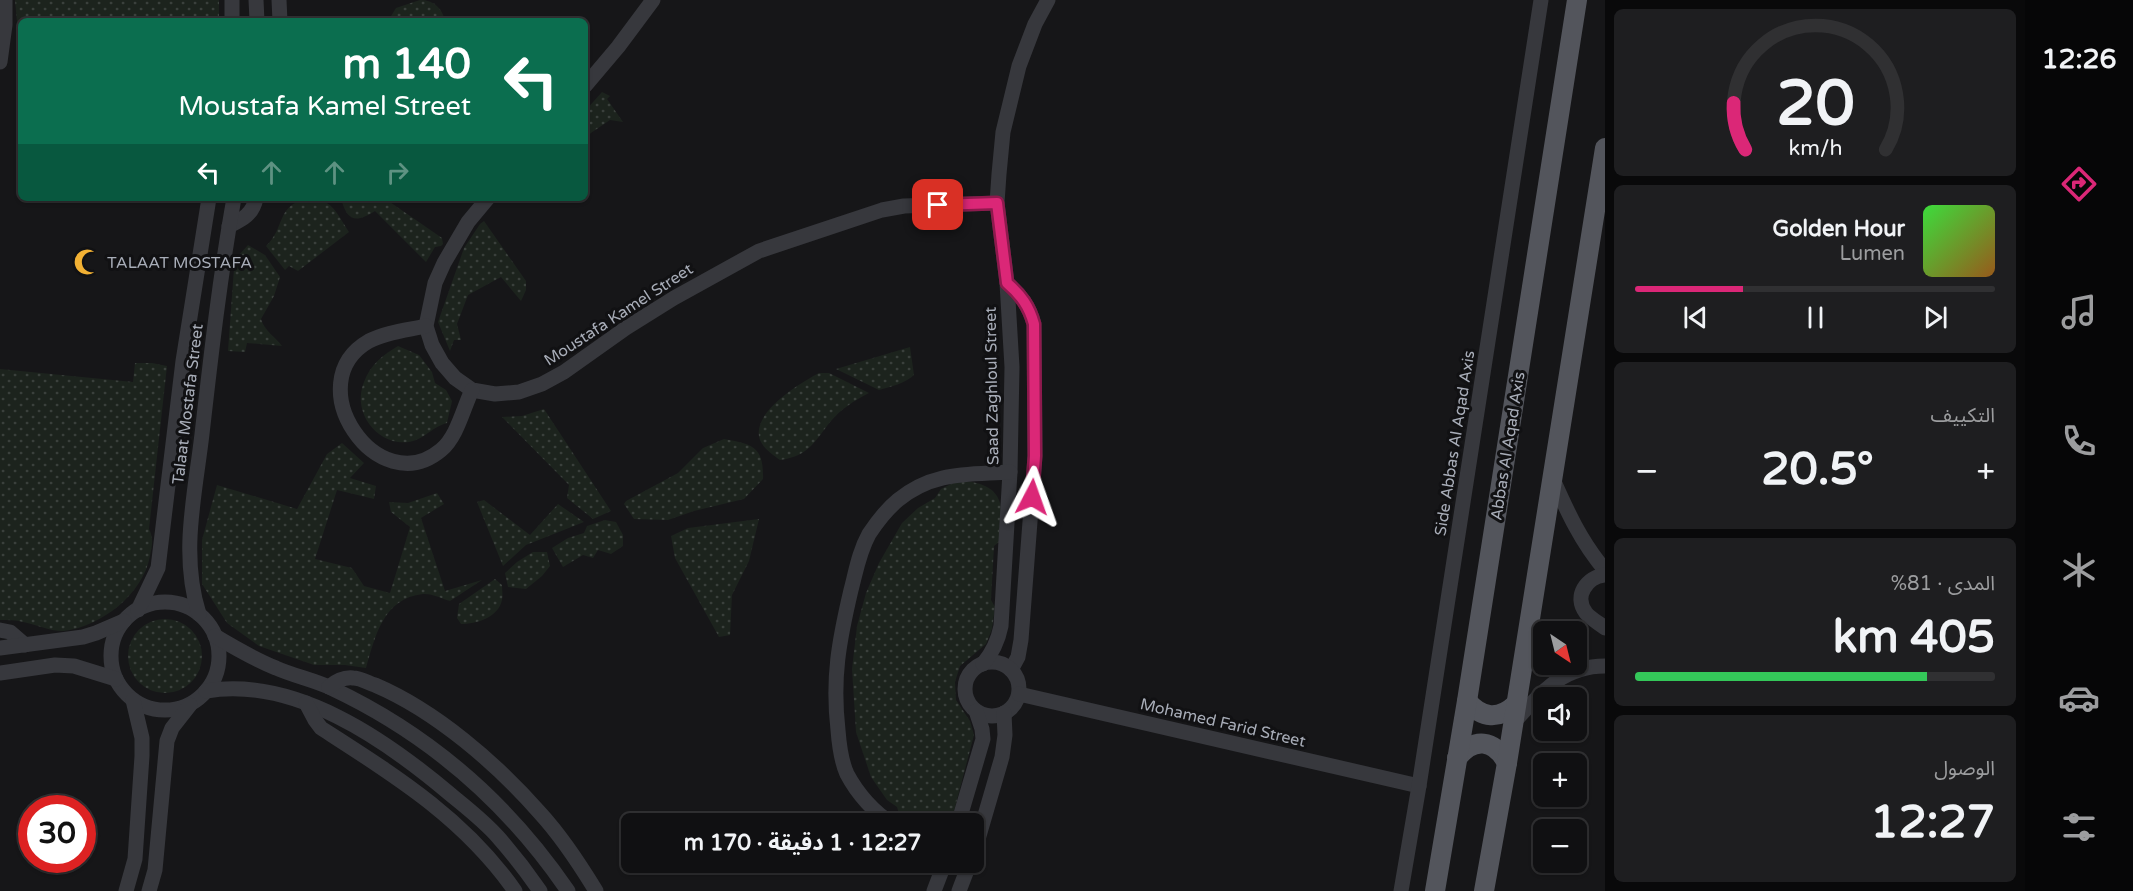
<!DOCTYPE html>
<html lang="ar">
<head>
<meta charset="utf-8">
<style>
  body { margin:0; font-family:"Varela Round","Noto Sans Arabic",sans-serif; background:#1e1e20; color:#f1f3f6; direction:rtl; height:100vh; display:flex; flex-direction:column; font-size:22px; white-space:nowrap }
  * { box-sizing:border-box; margin:0 }
  p { font-size:20px; color:#9c9d9f }
  .icon { flex:none; width:33px; height:33px; fill:none; stroke:currentColor; stroke-width:2; stroke-linecap:round; stroke-linejoin:round }
  .map { position:relative; flex:1; overflow:hidden; direction:ltr }
  .side { display:flex; flex-direction:column; gap:9px; padding:9px; background:#09090a; width:420px }
  .side>* { flex:none }
  .top-card { position:absolute; left:18px; top:18px; width:570px; height:183px; border-radius:9px; box-shadow:0 2px 4px #0004,0 0 0 2px #303032; direction:rtl; background:#0b6e4f; color:#fff; overflow:hidden }
  .needle { width:39px; rotate:145deg }
  .fabs { position:absolute; left:1533px; top:621px; display:grid; gap:12px }
  .fabs a { display:grid; place-items:center; width:54px; height:54px; border-radius:9px; background:#101012; box-shadow:0 2px 4px #0004,0 0 0 2px #303032; font-size:30px }
  .speed { position:absolute; left:18px; top:795px; display:flex; gap:12px; font-size:30px; font-weight:700; text-align:center }
  .speed>* { display:grid; place-content:center; width:78px; height:78px; border-radius:50%; background:#101012; box-shadow:0 2px 4px #0004,0 0 0 2px #303032; line-height:1 }
  .speed .limit { border:9px solid #d22; background:#fff; color:#111 }
  .pin { position:absolute; display:grid; place-items:center; width:51px; height:51px; color:#fff; margin:-26px; border-radius:12px; box-shadow:0 3px 9px #0006 }
  .me { position:absolute; width:66px; margin:-33px; rotate:4deg; stroke-linejoin:round; filter:drop-shadow(0 0 4px #0008) }
  .turn { display:flex; align-items:center; gap:21px; height:126px; padding:0 18px; font-size:27px }
  .turn .icon { width:78px; height:78px; stroke-width:2.5 }
  .turn b { display:block; font-size:42px; line-height:51px }
  .lanes { display:flex; align-items:center; height:57px; padding:0 18px; background:#0003; justify-content:center; gap:30px; direction:ltr }
  .lanes .off { opacity:.35 }
  .big { font-size:45px; font-weight:700; line-height:1.1 }
  .side .tile { flex:1; display:flex; flex-direction:column; justify-content:center; gap:9px; min-width:0; padding:0 21px; border-radius:9px; background:#1e1e20 }
  .side .dial { align-items:center; gap:0 }
  .dial svg { height:156px; overflow:visible; fill:none; stroke:#303032; stroke-width:7; stroke-linecap:round; text-anchor:middle }
  .dial text { fill:#f1f3f6; stroke:none }
  .song { display:flex; align-items:center; gap:18px }
  .cover { width:72px; height:72px; border-radius:9px; background:linear-gradient(135deg,hsl(120 70% 55%),hsl(30 70% 35%)) }
  .played { height:6px; border-radius:3px; background:linear-gradient(90deg,#db2777 30%,#303032 30%) }
  .keys { display:flex; justify-content:space-around; direction:ltr }
  .heat { display:flex; justify-content:space-between; align-items:center; font-size:33px; direction:ltr }
  .charge { height:9px; border-radius:4px; background:linear-gradient(90deg,#34c759 81%,#303032 0) }
  .trip { position:absolute; left:621px; top:813px; width:363px; height:60px; border-radius:9px; background:#101012; box-shadow:0 2px 4px #0004,0 0 0 2px #303032; font-weight:700; line-height:60px; text-align:center; direction:rtl }
  main { display:flex; flex:1; min-height:0 }
  .tab-bar { display:flex; flex-direction:column; width:108px; justify-content:space-around; align-items:center; background:#060607; color:#9c9d9f }
  .tab-bar .icon { width:42px; height:42px }
  .tab-bar .on { color:#db2777 }
  .tab-bar b { font-size:27px; color:#f1f3f6 }
  .map>svg:first-child { display:block }
  .park { fill:url(#park-dots) }
  .lines { fill:none; stroke-linecap:round; stroke-linejoin:round }
  .minor { stroke:#37383d; stroke-width:15 }
  .major { stroke:#53555c; stroke-width:20 }
  .route-casing { stroke:#8e194d; stroke-width:15 }
  .route { stroke:#db2777; stroke-width:10 }
  .labels { text-anchor:middle; stroke-width:6; stroke-linejoin:round; paint-order:stroke }
  .poi-label { font-size:16px; fill:#a8adb8; stroke:#111113; text-anchor:start }
  .street-label { font-size:16px; fill:#a8adb8; stroke:#111113 }
</style>
</head>
<body>
<main>
<nav class="tab-bar">
<b>12:26</b>
<svg class="icon on" aria-label="directions" viewBox="0 0 24 24"><path d="M12 3l9 9-9 9-9-9zM9 14v-3h6M13 9l2 2-2 2"/></svg>
<svg class="icon" aria-label="music" viewBox="0 0 24 24"><path d="M9 18V5l10-2v13"/><circle cx="6" cy="18" r="3"/><circle cx="16" cy="16" r="3"/></svg>
<svg class="icon" aria-label="phone" viewBox="0 0 24 24"><path d="M5 4h4l2 5-3 2q2 4 5 5l2-3 5 2v4C11 20 4 13 5 4z"/></svg>
<svg class="icon" aria-label="climate" viewBox="0 0 24 24"><path d="M12 3v18M4 7l16 10M4 17L20 7"/></svg>
<svg class="icon" aria-label="car" viewBox="0 0 24 24"><path d="M5 17H2v-5l4-1 3-4h7l3 4 3 1v5h-3M9 17h6M6 11h13"/><circle cx="7" cy="17" r="2"/><circle cx="17" cy="17" r="2"/></svg>
<svg class="icon" aria-label="filters" viewBox="0 0 24 24"><path d="M4 7h16M4 17h16"/><circle cx="9" cy="7" r="2"/><circle cx="15" cy="17" r="2"/></svg>
</nav>
<section class="side">
<div class="tile dial"><svg viewBox="0 0 100 80">
<path d="M14 69A42 42 0 1 1 86 69"/>
<path d="M14 69A42 42 0 0 1 8 45" stroke="#db2777"/>
<text x="50" y="56" font-size="32" font-weight="700">20</text>
<text x="50" y="72" font-size="11">km/h</text>
</svg></div>
<div class="tile">
<div class="song"><i class="cover"></i><div><b>Golden Hour</b><p>Lumen</p></div></div>
<div class="played"></div>
<div class="keys"><svg class="icon" aria-label="previous" viewBox="0 0 24 24"><path d="M18 5L8 12l10 7zM5 5v14"/></svg><svg class="icon" aria-label="pause" viewBox="0 0 24 24"><path d="M8 5v14M16 5v14"/></svg><svg class="icon" aria-label="next" viewBox="0 0 24 24"><path d="M6 5l10 7-10 7zM19 5v14"/></svg></div>
</div>
<div class="tile"><p>التكييف</p>
<div class="heat"><a>−</a><b class="big">20.5°</b><a>+</a></div>
</div>
<div class="tile"><p>المدى · 81%</p><b class="big">405 km</b><div class="charge"></div></div>
<div class="tile"><p>الوصول</p><b class="big">12:27</b></div>
</section>
<div class="map">
<svg width="1605" height="891" viewBox="0 0 1605 891">
  <defs>
    <pattern id="park-dots" width="8" height="8" patternUnits="userSpaceOnUse" patternTransform="scale(1.5)"><rect width="8" height="8" fill="#1c231d"/><path d="M2 2h.1M6 6h.1" fill="none" stroke="#3a403c" stroke-width="1.8" stroke-linecap="round"/></pattern>
  </defs>
  <rect width="100%" height="100%" fill="#161618"/>
  <g class="park">
    <polygon points="15,0 219,0 219,21 21,21 21,48 19,45"/>
    <path d="M420,0C434,0 442,8 445,21H388L396,8Z"/>
    <polygon points="602,92 610,96 607,99 623,122 610,120 585,137 585,111"/>
    <path d="M306,198C332,198 336,212 349,232L298,271L289,266L285,270L266,246C286,227 275,208 306,198Z"/>
    <path d="M341,198H384L442,238L443,244L441,246L435,247L426,262L375,211C356,223 347,222 341,198Z"/>
    <polygon points="484,221 526,281 526,290 521,301 501,277 468,295 457,324 461,340 454,340 450,351 438,322 464,248 480,224"/>
    <path d="M248,245L265,255L280,277L274,296L261,319C265,332 275,336 282,346L247,343L245,352L228,351L234,268L239,255Z"/>
    <path d="M398,346L419,355L432,372L435,383L446,390L452,401L447,423C428,428 422,445 398,442C371,438 353,408 364,382C370,365 383,355 398,346Z"/>
    <path d="M910,347L914,375C906,383 890,387 879,390L836,369Z"/>
    <path d="M135,363H152L167,366L149,529C154,539 152,545 150,556C143,594 102,626 64,631C52,632 35,624 23,622C16,620 8,620 0,620V369L133,382Z"/>
    <path d="M819,373H829L869,393C855,400 841,409 831,421C814,442 809,456 780,460C772,454 764,449 760,440C750,413 800,383 819,373Z"/>
    <polygon points="544,409 611,511 593,519 567,498 569,485 502,417 522,416"/>
    <path d="M724,439C753,444 764,447 763,479L744,499L694,511L668,520L634,519L624,504L626,501L678,473L703,448Z"/>
    <path d="M342,443L364,463L350,478L376,486L374,499L337,490L315,559L352,568L364,586L390,593L410,527L391,512L389,502L408,503L437,493L444,504L421,518L445,591L482,580L450,601C443,599 431,593 423,594C383,598 375,637 366,668L345,665H314L259,646L227,623L202,584V540L217,485L297,509L327,454Z"/>
    <path d="M957,481C973,481 995,484 1000,503C1003,511 999,532 999,542L994,546L991,600L995,607L992,629L986,644L960,666L955,682L956,700L970,721L974,735L954,811L941,824H912L900,817L897,807L887,800L871,777L856,732L852,669L857,626L866,593L879,563L902,523L918,508L935,498L941,489Z"/>
    <polygon points="484,500 530,535 558,504 584,522 526,545 503,566 477,502"/>
    <polygon points="759,519 749,561 732,595 730,635 719,637 675,558 671,536 688,528"/>
    <polygon points="605,520 616,522 623,535 623,546 611,554 598,550 593,558 583,555 563,567 552,548 568,538 584,533 587,526"/>
    <polygon points="533,552 547,552 550,566 542,576 526,589 508,587 505,573 517,562"/>
    <path d="M495,579L502,585C502,590 503,596 502,600C498,618 476,624 461,624L457,618L459,604Z"/>
    <circle cx="165" cy="656" r="37"/>
  </g>
  <g class="lines">
    <g class="minor">
      <polyline points="232,0 232,21"/>
      <polyline points="256,0 257,21"/>
      <polyline points="279,0 280,21"/>
      <polyline points="0,62 5,25 5,0"/>
      <polyline points="585,86 618,47 653,0"/>
      <polyline points="488,198 468,222 444,263 435,283 426,326 432,345 442,363 455,378 472,390 495,394 519,392 542,384 564,372 626,328 674,298 759,251 882,210 904,206 997,203"/>
      <path d="M229,226C243,219 253,214 256,198"/>
      <path d="M1007,283C1021,295 1029,306 1034,324L1035,456L1021,640L1018,657L1011,670"/>
      <path d="M426,326C408,330 386,332 369,341C296,383 378,503 441,450C457,437 463,409 472,390"/>
      <path d="M1552,477C1567,511 1581,542 1605,570"/>
      <path d="M1605,575C1587,577 1573,596 1586,613C1591,619 1599,623 1605,628"/>
      <circle cx="165" cy="656" r="54"/>
      <polyline points="138,610 158,568 183,361 209,198"/>
      <path d="M199,614C180,554 195,495 202,434C211,355 220,276 234,198"/>
      <polyline points="0,630 10,632 25,645"/>
      <path d="M215,636C235,648 254,659 276,668C294,676 314,680 331,688C429,734 508,803 568,891"/>
      <polyline points="0,648 83,637 96,633 124,621"/>
      <circle cx="992" cy="689" r="27"/>
      <path d="M983,664C993,652 998,641 1001,626L1010,472L1012,367L1007,283L997,203L999,174L1003,132L1019,66L1035,24L1048,0"/>
      <polyline points="0,673 55,665 74,666 116,679"/>
      <path d="M329,687C336,681 343,677 353,678C361,678 368,683 375,685C436,711 497,764 540,813C562,837 579,863 596,891"/>
      <path d="M206,691C295,676 386,740 450,794C467,808 484,821 498,837C513,854 527,872 540,891"/>
      <polyline points="1019,694 1419,786"/>
      <path d="M306,703L315,720L321,728C394,775 464,818 515,891"/>
      <path d="M1513,723C1540,694 1562,666 1605,666"/>
      <path d="M893,824C874,813 857,793 847,774C841,761 839,743 838,730C832,678 839,641 851,590C856,571 859,552 869,534C877,522 887,509 898,500C934,471 968,475 1010,472"/>
      <polyline points="958,824 983,739 982,729 976,711"/>
      <polyline points="974,853 1002,757 1005,735 1004,713"/>
      <polyline points="126,891 135,859 142,756 142,738 133,700"/>
      <polyline points="149,891 155,870 167,741 172,728 190,705"/>
      <polyline points="934,891 945,862"/>
      <polyline points="959,891 970,862"/>
      <polyline points="1401,891 1419,786 1541,0"/>
    </g>
    <g class="major">
      <path d="M1467,701C1482,719 1499,720 1516,704"/>
      <path d="M1457,758C1474,737 1494,739 1507,763"/>
      <polyline points="1435,891 1467,701 1577,0"/>
      <polyline points="1484,891 1507,763 1605,148"/>
    </g>
  </g>
  <g class="lines">
    <g class="route-casing">
      <path id="route" d="M938,205L997,203L1007,283C1021,295 1029,306 1034,324L1035,456L1032,497"/>
    </g>
    <use href="#route" class="route"/>
  </g>
  <defs>
    <g id="mosque-bare" transform="scale(2.07)"><path d="M3.5-4.9A6 6 0 1 0 3.5 4.9A5 5 0 1 1 3.5-4.9Z" fill="#f2b134" stroke="#111113" stroke-width="2.5" paint-order="stroke"/></g>
  </defs>
  <g fill-rule="evenodd">
    <use href="#mosque-bare" x="87" y="262"/>
  </g>
  <g class="labels">
    <g class="poi-label">
      <text x="107" y="268">TALAAT MOSTAFA</text>
    </g>
    <g class="street-label">
      <text transform="translate(618 314) rotate(-33)" y="6">Moustafa Kamel Street</text>
      <text transform="translate(991 386) rotate(-91)" y="6">Saad Zaghloul Street</text>
      <text transform="translate(187 404) rotate(-83)" y="6">Talaat Mostafa Street</text>
      <text transform="translate(1454 443) rotate(-81)" y="6">Side Abbas Al Aqad Axis</text>
      <text transform="translate(1507 446) rotate(-81)" y="6">Abbas Al Aqad Axis</text>
      <text transform="translate(1223 722) rotate(13)" y="6">Mohamed Farid Street</text>
    </g>
  </g>
</svg>
<div class="fabs">
<a><svg class="needle" viewBox="-14 -14 28 28"><path d="M0-13l5 13h-10z" fill="#e53935"/><path d="M0 13l5-13h-10z" fill="#9c9d9f"/></svg></a>
<a><svg class="icon" aria-label="sound" viewBox="0 0 24 24"><path d="M4 9h4l5-4v14l-5-4H4zM17 9q2 3 0 6"/></svg></a>
<a>+</a>
<a>−</a>
</div>
<div class="speed"><div class="limit">30</div></div>
<div class="pin" style="left:938px;top:205px;background:#d93025"><svg class="icon" aria-label="arrive" viewBox="0 0 24 24"><path d="M6 21V4h12l-3 4 3 4H6"/></svg></div>
<svg class="me" style="left:1032px;top:497px" viewBox="-20 -20 40 40"><path d="M0-17L14 15 0 8-14 15z" fill="#db2777" stroke="#fff" stroke-width="4"/></svg>
<div class="trip">12:27 · 1 دقيقة · 170 m</div>
<div class="top-card">
<div class="turn"><svg class="icon" aria-label="left" viewBox="0 0 24 24"><path d="M17 20v-9H6M10 6l-5 5 5 5"/></svg><div><b>140 m</b>Moustafa Kamel Street</div></div>
<div class="lanes"><svg class="icon" aria-label="left" viewBox="0 0 24 24"><path d="M17 20v-9H6M10 6l-5 5 5 5"/></svg><svg class="icon off" aria-label="ahead" viewBox="0 0 24 24"><path d="M12 20V5M6 11l6-6 6 6"/></svg><svg class="icon off" aria-label="ahead" viewBox="0 0 24 24"><path d="M12 20V5M6 11l6-6 6 6"/></svg><svg class="icon off" aria-label="right" viewBox="0 0 24 24"><path d="M7 20v-9h11M14 6l5 5-5 5"/></svg></div>
</div>
</div>
</main>
</body>
</html>
